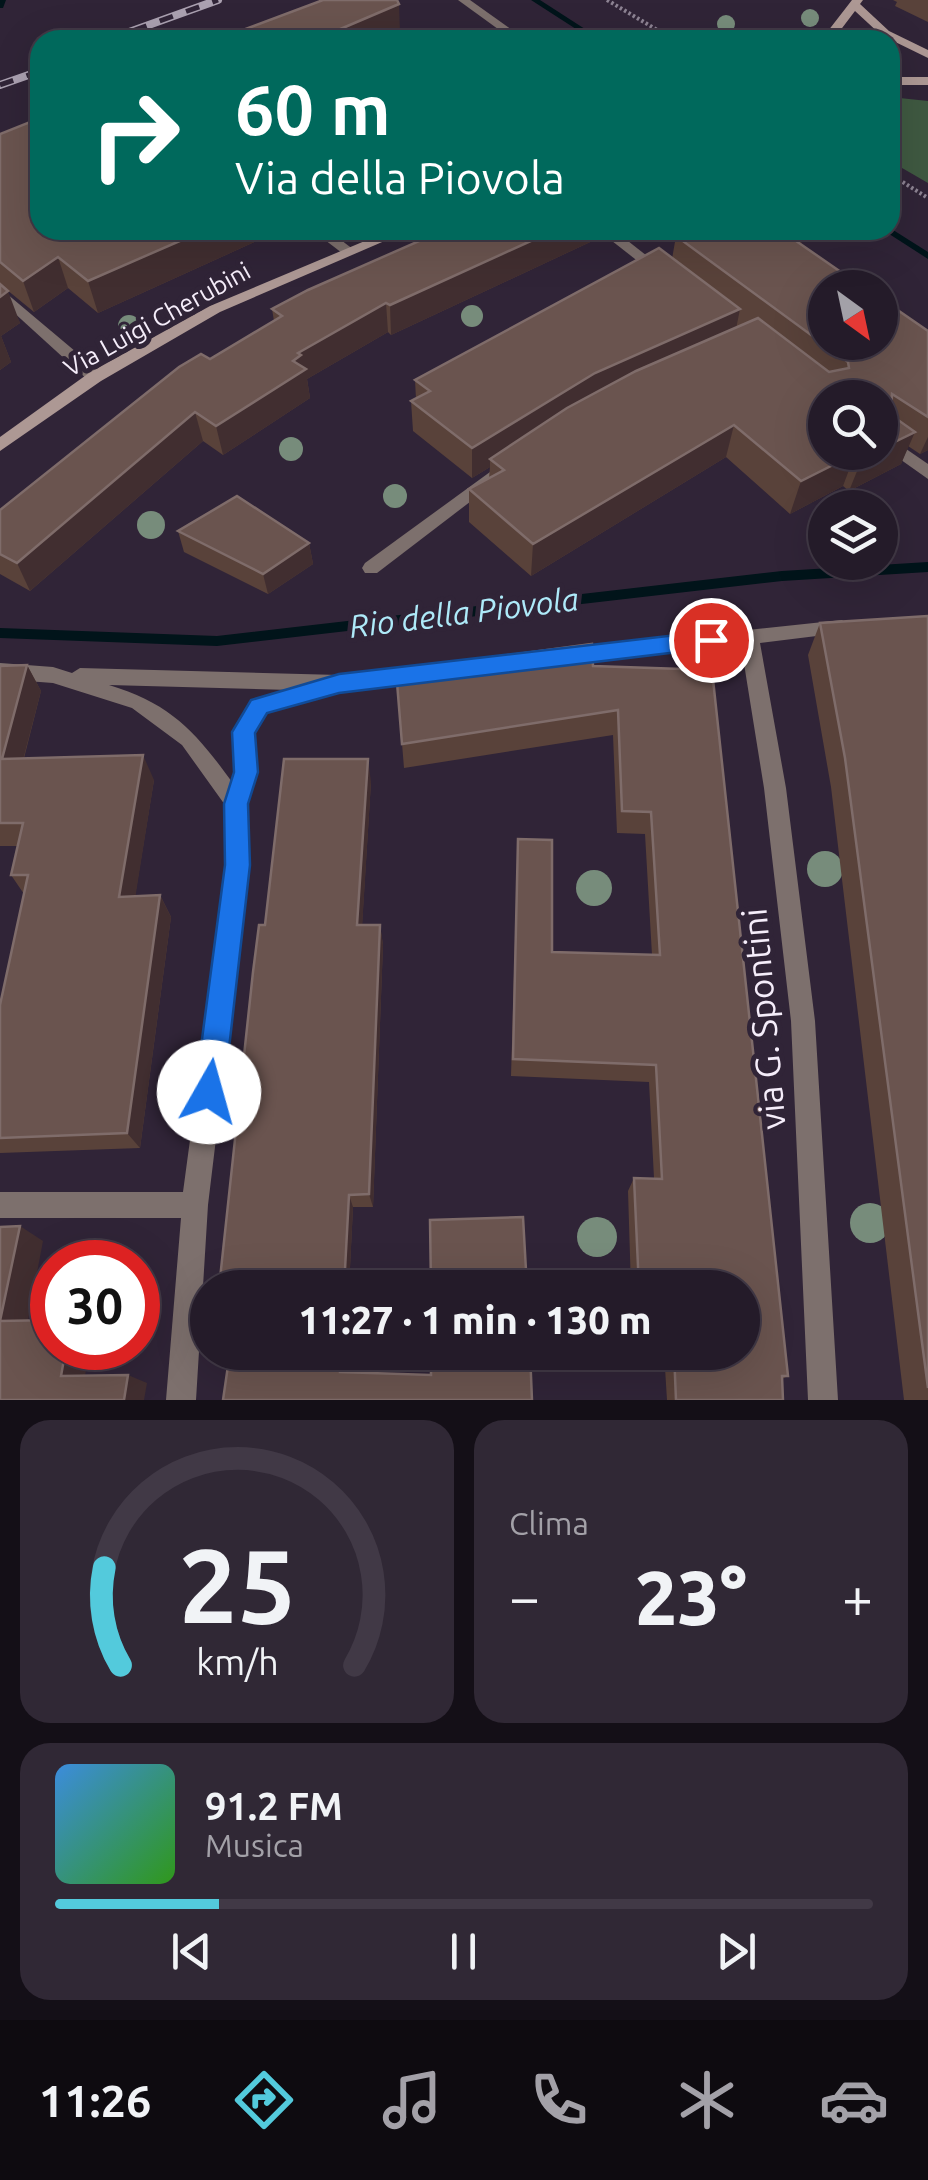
<!DOCTYPE html>
<html lang="it">
<head>
<meta charset="utf-8">
<style>
  body { margin:0; font-family:Ubuntu,sans-serif; background:#302835; color:#f1f3f6; height:100vh; display:flex; flex-direction:column; font-size:38px; white-space:nowrap }
  * { box-sizing:border-box; margin:0 }
  p { font-size:32px; color:#a3a1a8 }
  .icon { flex:none; width:55px; height:55px; fill:none; stroke:currentColor; stroke-width:2; stroke-linecap:round; stroke-linejoin:round }
  .map { position:relative; height:1400px; overflow:hidden }
  .drawer { display:flex; flex-direction:column; gap:20px; padding:20px; background:#140f17; flex:1 }
  .drawer>* { flex:none }
  .top-card { position:absolute; left:30px; top:30px; width:870px; height:210px; border-radius:30px; box-shadow:0 10px 40px #0002,0 0 0 2px #413946; background:#00695c; color:#fff; overflow:hidden }
  .needle { width:65px; rotate:147deg }
  .controls { position:absolute; left:808px; top:270px; display:grid; gap:20px }
  .controls a { display:grid; place-items:center; width:90px; height:90px; border-radius:50%; background:#241b29; box-shadow:0 10px 40px #0002,0 0 0 2px #413946; font-size:50px }
  .speed { position:absolute; left:30px; top:1240px; display:flex; gap:20px; font-size:50px; font-weight:700; text-align:center }
  .speed>* { display:grid; place-content:center; width:130px; height:130px; border-radius:50%; background:#241b29; box-shadow:0 10px 40px #0002,0 0 0 2px #413946; line-height:1 }
  .speed .limit { border:15px solid #d22; background:#fff; color:#111 }
  .pin { position:absolute; display:grid; place-items:center; width:85px; height:85px; color:#fff; margin:-42px; border:5px solid #fff; border-radius:50%; box-shadow:0 2px 10px #0007 }
  .me { position:absolute; width:110px; margin:-55px; rotate:7deg; stroke-linejoin:round; filter:drop-shadow(0 0 8px #0008) }
  .turn { display:flex; align-items:center; gap:35px; height:210px; padding:0 40px; font-size:45px }
  .turn .icon { width:130px; height:130px; stroke-width:2.5 }
  .turn b { display:block; font-size:70px; line-height:85px }
  .big { font-size:75px; font-weight:800; line-height:1.1 }
  .drawer .widget { flex:1; display:flex; flex-direction:column; justify-content:center; gap:15px; min-width:0; padding:0 35px; border-radius:30px; background:#302835 }
  .drawer .dial { align-items:center; gap:0 }
  .dial svg { height:260px; overflow:visible; fill:none; stroke:#413946; stroke-width:7; stroke-linecap:round; text-anchor:middle }
  .dial text { fill:#f1f3f6; stroke:none }
  .song { display:flex; align-items:center; gap:30px }
  .cover { width:120px; height:120px; border-radius:15px; background:linear-gradient(135deg,hsl(210 70% 55%),hsl(110 70% 35%)) }
  .played { height:10px; border-radius:5px; background:linear-gradient(90deg,#53cadc 20%,#413946 20%) }
  .keys { display:flex; justify-content:space-around; direction:ltr }
  .heat { display:flex; justify-content:space-between; align-items:center; font-size:55px; direction:ltr }
  .drawer .tiles { flex:1; display:grid; gap:20px; grid-template-columns:1fr 1fr }
  .widget:last-child { grid-column:span 2 }
  .trip { position:absolute; left:190px; top:1270px; width:570px; height:100px; border-radius:50px; background:#241b29; box-shadow:0 10px 40px #0002,0 0 0 2px #413946; font-weight:800; line-height:100px; text-align:center }
  .tab-bar { display:flex; height:160px; justify-content:space-around; align-items:center; background:#0e0b10; color:#a3a1a8 }
  .tab-bar .icon { width:70px; height:70px }
  .tab-bar .active { color:#53cadc }
  .tab-bar b { font-size:45px; color:#f1f3f6 }
  .map>svg:first-child { display:block }
  .green { fill:#3f5941 }
  .lines { fill:none; stroke-linecap:round; stroke-linejoin:round }
  .stream { fill:#01141a; fill-rule:evenodd }
  .path { stroke:#8d8393; stroke-width:4; stroke-dasharray:2.5 2.5; stroke-linecap:butt }
  .minor { fill:#7d706d; fill-rule:evenodd }
  .secondary { fill:#ad9894; fill-rule:evenodd }
  .rail-casing { stroke:#aba1b1; stroke-width:8 }
  .rail { stroke:#302437; stroke-width:5; stroke-dasharray:14; stroke-linecap:butt }
  .tree { fill:#778c7b }
  .wall { fill:#59423a }
  .shaded-wall { fill:#412e30 }
  .building { fill:#6a544f; stroke:#7f6c6a; stroke-width:2.5 }
  .route { fill:#1a73e8; stroke:#114b97; stroke-width:2.5 }
  .labels { text-anchor:middle; stroke-width:10; stroke-linejoin:round; paint-order:stroke }
  .far-street-label { font-size:25px; fill:#f5edfa; stroke:#302437 }
  .water-label { font-size:32px; font-style:italic; fill:#aeeaf9; stroke:#302437 }
  .near-street-label { font-size:35px; fill:#f5edfa; stroke:#302437 }
</style>
</head>
<body>
<div class="map">
<svg width="928" height="1400" viewBox="0 0 928 1400">
  <rect width="100%" height="100%" fill="#302437"/>
  <polygon class="green" points="890,97 928,101 928,183 890,161"/>
  <g class="lines">
    <g class="stream">
      <polygon points="0,0 6,0 3,8 0,8"/>
      <polygon points="531,0 540,0 602,40 593,40"/>
      <polygon points="890,228 928,252 928,259 883,230 890,230"/>
      <polygon points="928,562 928,572 782,581 217,646 0,638 0,628 217,636 782,571"/>
    </g>
    <g class="path">
      <polyline points="607,0 674,40"/>
      <polyline points="890,174 928,198"/>
    </g>
    <g class="minor">
      <polygon points="458,0 470,0 526,40 513,40"/>
      <polygon points="312,230 328,230 354,250 342,253"/>
      <polygon points="598,230 614,230 670,274 658,277"/>
      <polygon points="0,288 101,373 101,381 89,381 0,300"/>
      <polygon points="880,431 928,464 928,479 880,445"/>
      <polygon points="490,472 499,478 496,482 377,573 365,573 362,568 365,563"/>
      <polygon points="842,620 852,627 849,632 760,643 786,788 815,1021 838,1400 808,1400 791,1021 764,788 741,645 568,665 558,657 568,649"/>
      <path d="M0,663L53,667L72,673L80,668L339,675L420,666L427,668L430,674L427,680L420,682L331,691L267,713L253,733L256,772L247,803L249,865L208,1205L196,1400H166L181,1218H0V1192H183L227,865L225,805L182,745L132,708L53,683L0,679ZM109,685L291,690C259,699 249,701 233,732L236,772L232,782C195,731 171,704 109,685Z"/>
    </g>
    <g class="secondary">
      <polygon points="852,0 863,0 860,4 889,31 928,50 928,58 881,35 855,11 833,40 821,40"/>
      <rect x="890" y="77" width="38" height="8"/>
      <polygon points="391,230 410,230 220,312 101,381 0,451 0,437 89,373 210,306"/>
    </g>
    <g class="rail-casing">
      <g id="rail">
        <polyline points="107,40 218,0"/>
        <polyline points="0,85 40,71"/>
      </g>
    </g>
    <use href="#rail" class="rail"/>
  </g>
  <g class="tree">
    <circle cx="810" cy="18" r="9"/>
    <circle cx="726" cy="24" r="9"/>
    <circle cx="472" cy="316" r="11"/>
    <circle cx="129" cy="326" r="11"/>
    <circle cx="291" cy="449" r="12"/>
    <circle cx="395" cy="496" r="12"/>
    <circle cx="151" cy="525" r="14"/>
    <circle cx="825" cy="869" r="18"/>
    <circle cx="594" cy="888" r="18"/>
    <circle cx="870" cy="1223" r="20"/>
    <circle cx="597" cy="1237" r="20"/>
  </g>
  <g class="wall">
    <polygon points="893,0 928,0 928,22 895,6 897,2"/>
    <polygon points="0,134 40,230 281,230 98,313 68,288 34,312 1,285 20,323 1,336 11,362 0,370"/>
    <polygon points="444,230 601,230 601,237 391,335 388,332 307,379 310,398 223,455 203,441 30,591 0,574 0,510 210,359 274,321 272,309"/>
    <polygon points="804,230 801,244 928,331 928,450 920,454 908,446 901,464 849,491 843,486 790,514 726,457 531,576 469,522 469,489 489,478 490,467 472,478 413,431 411,401 416,399 415,380 672,259 676,236"/>
    <polygon points="178,531 309,543 313,564 268,594 184,552"/>
    <polygon points="928,616 928,1400 904,1400 831,787 808,655 820,623"/>
    <polygon points="27,665 41,691 24,758 154,780 135,896 160,895 171,917 140,1148 0,1153 0,1005 24,894 11,875 18,846 0,846 0,666"/>
    <polygon points="593,666 712,670 788,1376 782,1379 783,1400 667,1400 664,1352 742,1352 742,1288 631,1288 628,1191 634,1178 654,1178 649,1082 511,1076 518,839 552,952 652,955 645,834 617,833 613,735 404,768 396,670"/>
    <polygon points="371,782 362,925 380,925 383,945 373,1207 353,1207 349,1288 265,925"/>
  </g>
  <g class="shaded-wall">
    <polygon points="399,4 400,33 385,40 325,40 324,36"/>
    <polygon points="205,230 281,230 98,313 88,281"/>
    <polygon points="555,230 601,230 601,237 391,335 390,305"/>
    <polygon points="795,230 804,230 797,259 786,234"/>
    <polygon points="58,257 68,288 34,312 23,281"/>
    <polygon points="8,291 20,323 1,336 11,362 0,370 0,297"/>
    <polygon points="386,303 388,332 307,379 310,398 223,455 216,426 293,361 298,353"/>
    <polygon points="740,309 734,339 490,459 490,467 472,478 472,448 595,373"/>
    <polygon points="195,412 203,441 30,591 17,563"/>
    <polygon points="734,425 726,457 531,576 533,544"/>
    <polygon points="915,432 901,464 849,491 862,459 874,452 880,452 880,449"/>
    <polygon points="928,437 928,450 920,454"/>
    <polygon points="855,454 843,486 790,514 801,481"/>
    <polygon points="309,543 313,564 268,594 263,574"/>
    <polygon points="27,665 41,691 17,783 2,759"/>
    <polygon points="143,755 154,780 132,918 119,897"/>
    <polygon points="368,759 371,782 361,945 357,925"/>
    <polygon points="160,895 171,917 140,1148 127,1133"/>
    <polygon points="380,925 383,945 373,1207 369,1194"/>
    <polygon points="349,1195 353,1207 349,1288 344,1288"/>
    <polygon points="20,1226 43,1241 26,1331 0,1321"/>
    <polygon points="66,1348 89,1348 84,1384 61,1376"/>
    <polygon points="341,1352 346,1352 345,1377 340,1372"/>
    <polygon points="128,1375 147,1383 144,1400 124,1400"/>
  </g>
  <g class="building">
    <polygon points="323,0 397,0 399,4 324,36 326,40 216,40"/>
    <polygon points="40,118 40,230 205,230 88,281 58,257 23,281 0,262 0,134"/>
    <polygon points="444,230 555,230 390,305 386,303 298,353 301,355 293,361 306,369 216,426 195,412 17,563 0,554 0,510 179,367 201,354 210,359 282,316 272,309 308,290"/>
    <polygon points="687,230 795,230 786,234 864,288 825,288 825,342 880,342 880,298 928,331 928,417 892,394 891,415 915,432 880,449 880,398 825,398 825,452 874,452 862,459 855,454 801,481 734,425 533,544 469,489 504,470 490,459 567,408 636,371 758,318 829,372 849,368 848,362 676,236"/>
    <polygon points="659,248 740,309 595,373 472,448 411,401 430,391 415,380"/>
    <polygon points="0,284 8,291 0,297"/>
    <polygon points="237,496 309,543 263,574 178,531"/>
    <polygon points="928,616 928,1388 845,758 820,623"/>
    <polygon points="592,644 593,666 712,670 788,1376 782,1376 783,1400 676,1400 674,1352 742,1352 742,1288 639,1288 634,1178 662,1179 656,1065 513,1059 518,839 552,840 552,952 660,955 651,812 622,811 618,710 402,744 396,670"/>
    <polygon points="27,665 2,759 143,755 119,897 160,895 127,1133 0,1138 0,1005 28,875 11,875 23,823 0,823 0,666"/>
    <polygon points="284,759 368,759 357,925 380,925 369,1194 349,1195 344,1288 219,1288 253,972 259,925 265,925"/>
    <polygon points="523,1217 527,1288 431,1288 430,1220"/>
    <polygon points="20,1226 0,1321 52,1320 52,1348 66,1348 61,1376 128,1375 124,1400 0,1400 0,1227"/>
    <polygon points="230,1352 341,1352 340,1372 431,1375 431,1352 530,1352 532,1400 223,1400"/>
  </g>
  <polygon class="route" points="711,631 722,640 711,648 339,693 267,713 255,733 258,772 248,804 250,865 224,1092 219,1102 209,1106 199,1102 195,1092 225,865 224,804 234,772 232,732 251,700 339,674"/>
  <g class="labels">
    <g class="far-street-label">
      <text transform="translate(157 319) rotate(-29)" y="9">Via Luigi Cherubini</text>
    </g>
    <g class="water-label">
      <text transform="translate(464 613) rotate(-7)" y="11">Rio della Piovola</text>
    </g>
    <g class="near-street-label">
      <text transform="translate(764 1019) rotate(-95)" y="12">via G. Spontini</text>
    </g>
  </g>
</svg>
<div class="controls">
<a><svg class="needle" viewBox="-14 -14 28 28"><path d="M0-13l5 13h-10z" fill="#e53935"/><path d="M0 13l5-13h-10z" fill="#a3a1a8"/></svg></a>
<a><svg class="icon" aria-label="search" viewBox="0 0 24 24"><circle cx="10" cy="10" r="6"/><path d="M15 15l6 6"/></svg></a>
<a><svg class="icon" aria-label="layers" viewBox="0 0 24 24"><path d="M12 4l9 5-9 5-9-5zM3 14l9 5 9-5"/></svg></a>
</div>
<div class="speed"><div class="limit">30</div></div>
<div class="pin" style="left:711px;top:640px;background:#d93025"><svg class="icon" aria-label="arrive" viewBox="0 0 24 24"><path d="M6 21V4h12l-3 4 3 4H6"/></svg></div>
<svg class="me" style="left:209px;top:1092px" viewBox="-20 -20 40 40"><circle r="19" fill="#fff"/><path d="M0-13L10 11 0 6-10 11z" fill="#1a73e8"/></svg>
<div class="trip">11:27 · 1 min · 130 m</div>
<div class="top-card">
<div class="turn"><svg class="icon" aria-label="right" viewBox="0 0 24 24"><path d="M7 20v-9h11M14 6l5 5-5 5"/></svg><div><b>60 m</b>Via della Piovola</div></div>
</div>
</div>
<section class="drawer">
<div class="tiles">
<div class="widget dial"><svg viewBox="0 0 100 80">
<path d="M14 69A42 42 0 1 1 86 69"/>
<path d="M14 69A42 42 0 0 1 9 39" stroke="#53cadc"/>
<text x="50" y="56" font-size="32" font-weight="700">25</text>
<text x="50" y="72" font-size="11">km/h</text>
</svg></div>
<div class="widget"><p>Clima</p>
<div class="heat"><a>−</a><b class="big">23°</b><a>+</a></div>
</div>
<div class="widget">
<div class="song"><i class="cover"></i><div><b>91.2 FM</b><p>Musica</p></div></div>
<div class="played"></div>
<div class="keys"><svg class="icon" aria-label="previous" viewBox="0 0 24 24"><path d="M18 5L8 12l10 7zM5 5v14"/></svg><svg class="icon" aria-label="pause" viewBox="0 0 24 24"><path d="M8 5v14M16 5v14"/></svg><svg class="icon" aria-label="next" viewBox="0 0 24 24"><path d="M6 5l10 7-10 7zM19 5v14"/></svg></div>
</div>
</div>
</section>
<nav class="tab-bar">
<b>11:26</b>
<svg class="icon active" aria-label="directions" viewBox="0 0 24 24"><path d="M12 3l9 9-9 9-9-9zM9 14v-3h6M13 9l2 2-2 2"/></svg>
<svg class="icon" aria-label="music" viewBox="0 0 24 24"><path d="M9 18V5l10-2v13"/><circle cx="6" cy="18" r="3"/><circle cx="16" cy="16" r="3"/></svg>
<svg class="icon" aria-label="phone" viewBox="0 0 24 24"><path d="M5 4h4l2 5-3 2q2 4 5 5l2-3 5 2v4C11 20 4 13 5 4z"/></svg>
<svg class="icon" aria-label="climate" viewBox="0 0 24 24"><path d="M12 3v18M4 7l16 10M4 17L20 7"/></svg>
<svg class="icon" aria-label="car" viewBox="0 0 24 24"><path d="M5 17H2v-5l4-1 3-4h7l3 4 3 1v5h-3M9 17h6M6 11h13"/><circle cx="7" cy="17" r="2"/><circle cx="17" cy="17" r="2"/></svg>
</nav>
</body>
</html>
